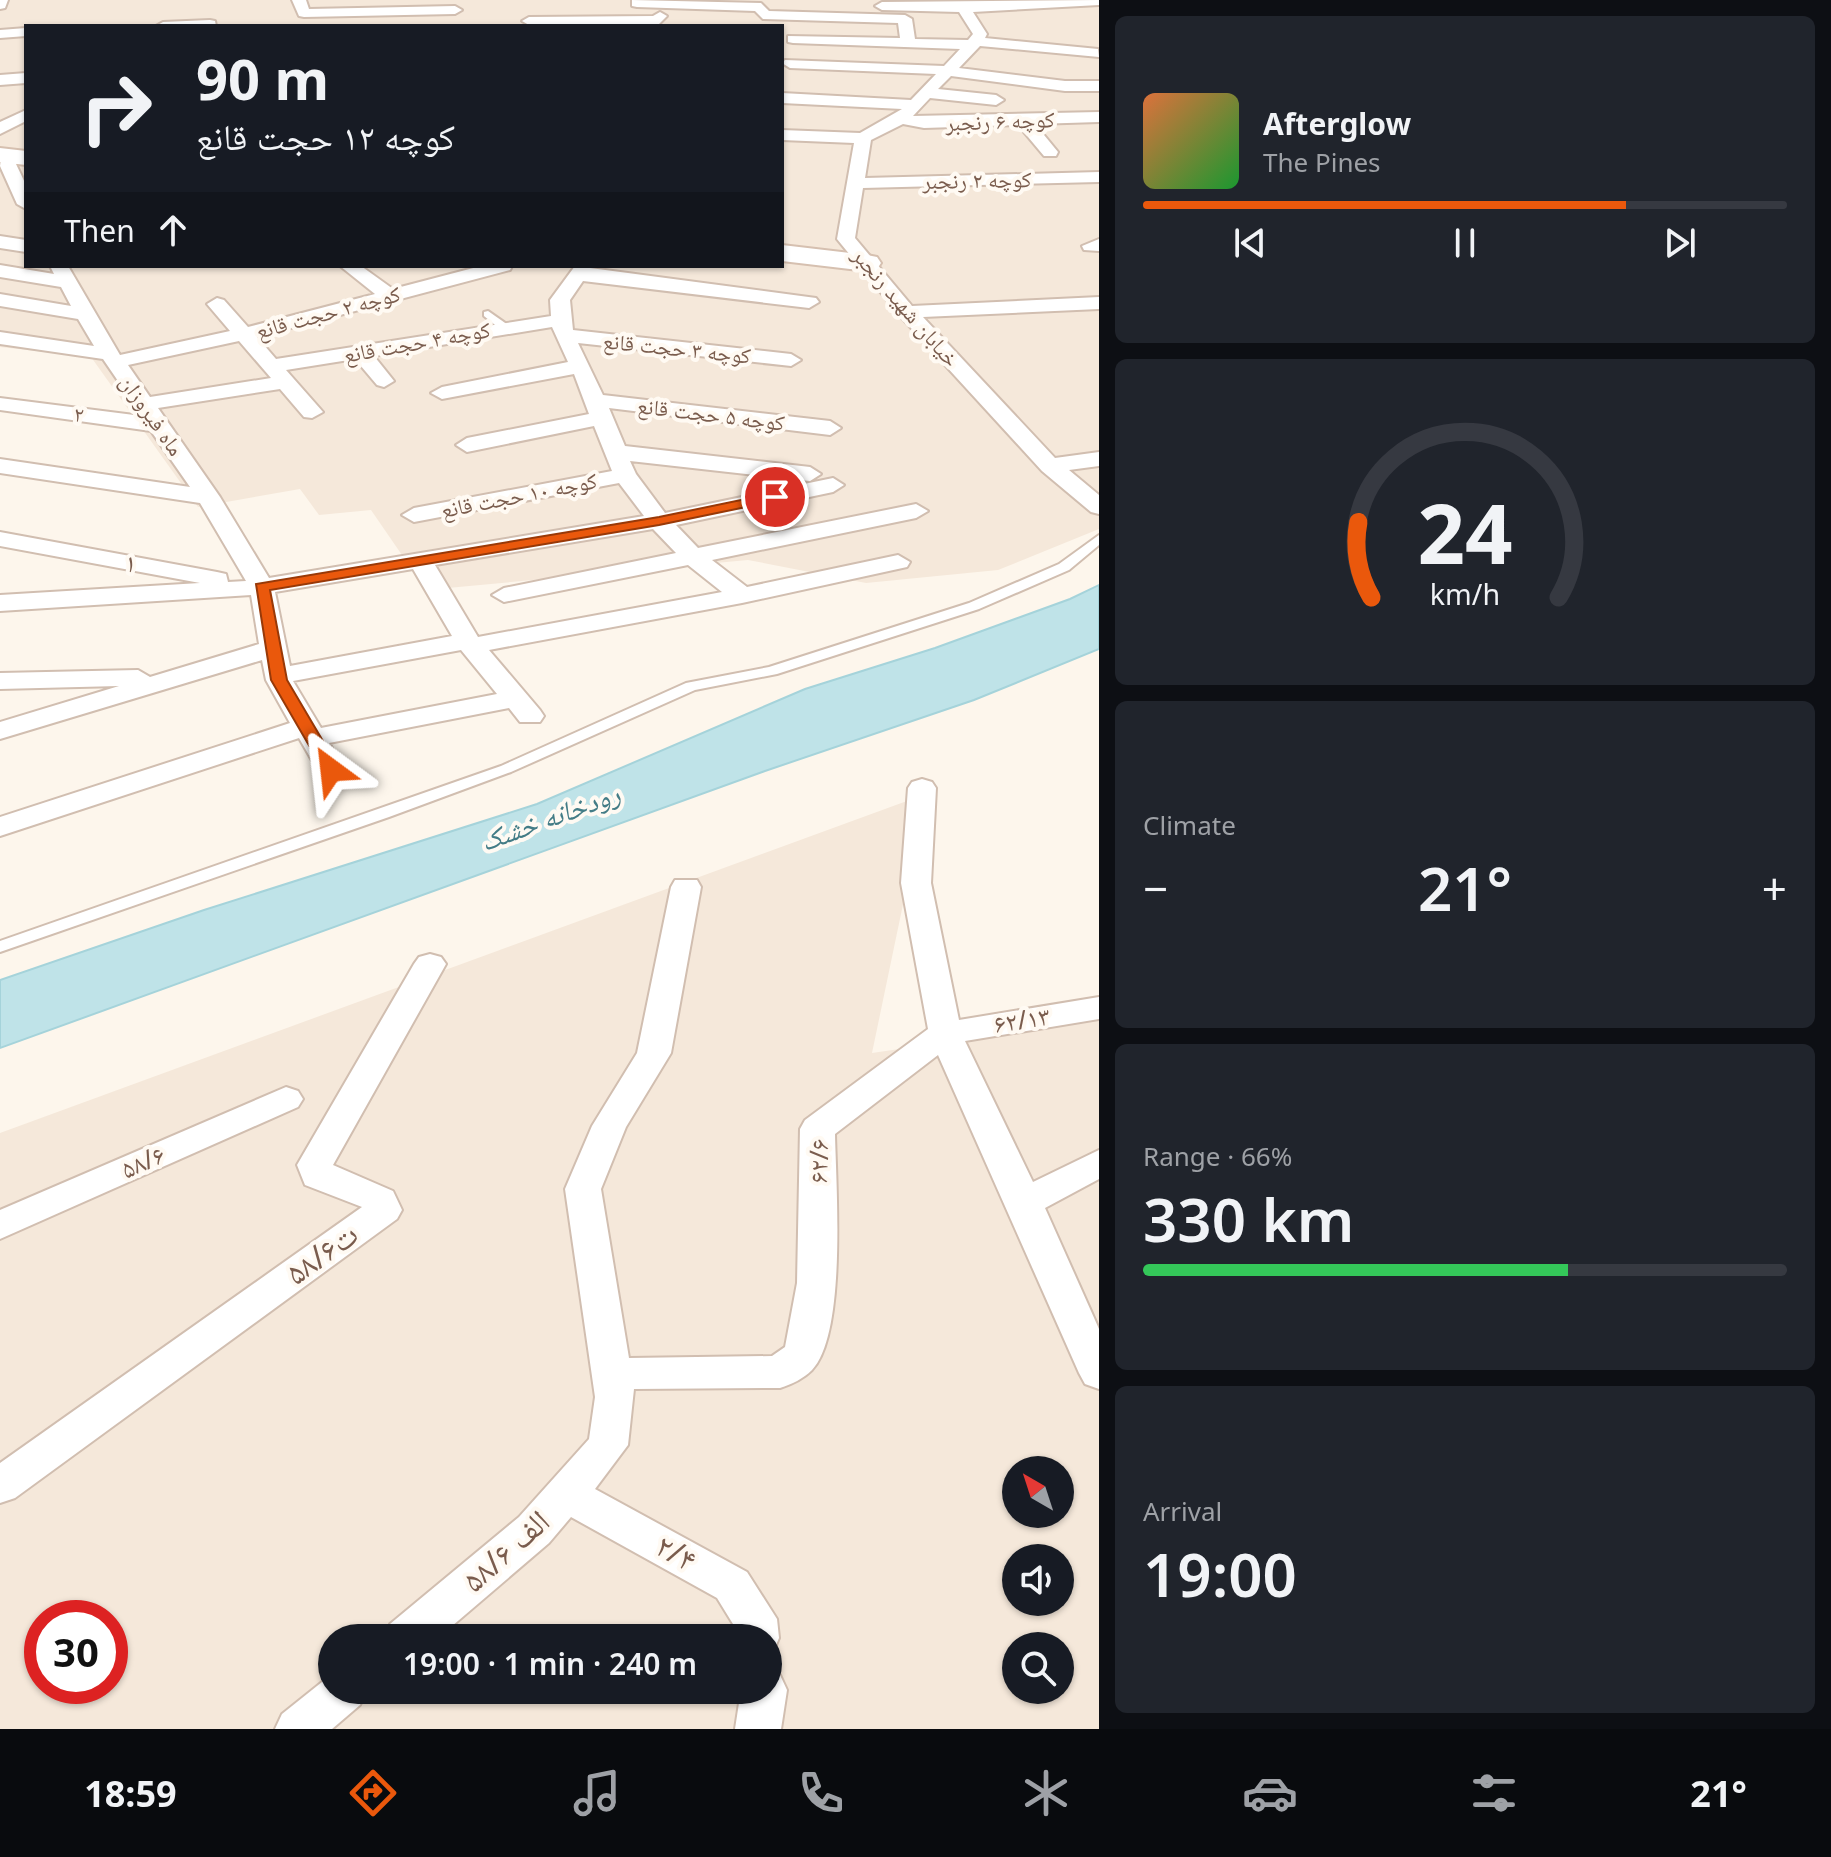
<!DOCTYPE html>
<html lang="en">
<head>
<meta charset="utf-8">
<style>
  body { margin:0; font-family:"Noto Sans","Noto Naskh Arabic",sans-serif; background:#20242c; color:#f1f3f6; height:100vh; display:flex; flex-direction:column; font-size:30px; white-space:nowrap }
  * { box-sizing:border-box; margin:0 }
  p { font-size:26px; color:#9ea1a6 }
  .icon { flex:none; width:44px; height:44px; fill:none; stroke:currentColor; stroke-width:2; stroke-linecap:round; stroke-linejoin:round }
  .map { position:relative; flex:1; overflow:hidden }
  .sheet { display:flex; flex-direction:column; gap:16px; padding:16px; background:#0d0f14; width:732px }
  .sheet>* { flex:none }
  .top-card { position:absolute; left:24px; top:24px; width:760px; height:244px; border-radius:0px; box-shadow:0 2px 6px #0004; background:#171b24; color:#f1f3f6; overflow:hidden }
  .needle { width:52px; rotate:321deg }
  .fabs { position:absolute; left:1002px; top:1456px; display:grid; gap:16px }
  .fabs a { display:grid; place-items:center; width:72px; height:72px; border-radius:50%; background:#171b24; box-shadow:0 2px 6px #0004; font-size:40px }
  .speed { position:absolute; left:24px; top:1600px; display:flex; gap:16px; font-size:40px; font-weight:700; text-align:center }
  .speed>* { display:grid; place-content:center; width:104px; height:104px; border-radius:50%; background:#171b24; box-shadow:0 2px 6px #0004; line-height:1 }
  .speed .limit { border:12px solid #d22; background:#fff; color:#111 }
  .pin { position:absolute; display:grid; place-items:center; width:68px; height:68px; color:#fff; margin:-34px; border:4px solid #fff; border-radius:50%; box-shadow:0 2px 8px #0007 }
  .me { position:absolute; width:88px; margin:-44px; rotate:330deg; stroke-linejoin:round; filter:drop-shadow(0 0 6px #0008) }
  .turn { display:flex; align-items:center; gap:28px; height:168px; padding:0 40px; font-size:36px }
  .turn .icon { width:104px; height:104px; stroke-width:2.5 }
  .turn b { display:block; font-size:56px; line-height:68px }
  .then { display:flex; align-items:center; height:76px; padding:0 40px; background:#0003; gap:16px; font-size:30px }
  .big { font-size:60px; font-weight:600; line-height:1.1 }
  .sheet .widget { flex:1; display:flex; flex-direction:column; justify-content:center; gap:12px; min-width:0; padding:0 28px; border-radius:12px; background:#20242c }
  .sheet .dial { align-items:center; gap:0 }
  .dial svg { height:208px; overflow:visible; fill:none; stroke:#363941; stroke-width:7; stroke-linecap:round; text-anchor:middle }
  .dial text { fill:#f1f3f6; stroke:none }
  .song { display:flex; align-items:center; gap:24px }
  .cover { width:96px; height:96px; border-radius:12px; background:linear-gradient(135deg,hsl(20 70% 55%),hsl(130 70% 35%)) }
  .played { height:8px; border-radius:4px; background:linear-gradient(90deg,#ea580c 75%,#363941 75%) }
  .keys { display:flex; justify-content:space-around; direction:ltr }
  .heat { display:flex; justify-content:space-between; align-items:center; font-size:44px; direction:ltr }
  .charge { height:12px; border-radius:6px; background:linear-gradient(90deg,#34c759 66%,#363941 0) }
  .trip { position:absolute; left:318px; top:1624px; width:464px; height:80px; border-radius:40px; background:#171b24; box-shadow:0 2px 6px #0004; font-weight:600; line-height:80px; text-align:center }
  .tabs { display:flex; height:128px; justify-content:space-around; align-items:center; background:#090b0e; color:#9ea1a6 }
  .tabs .icon { width:56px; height:56px }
  .tabs .on { color:#ea580c }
  .tabs b { font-size:36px; color:#f1f3f6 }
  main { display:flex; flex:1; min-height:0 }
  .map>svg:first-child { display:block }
  .residential { fill:#f5e8da; fill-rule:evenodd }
  .water { fill:#bfe3e8; stroke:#a5d3da; stroke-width:2 }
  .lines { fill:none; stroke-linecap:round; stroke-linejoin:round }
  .lane-casing { stroke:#d1beb0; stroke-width:4 }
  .street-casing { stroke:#d1beb0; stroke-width:4 }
  .secondary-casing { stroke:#d6c0b0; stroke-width:4 }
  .lane { fill:#fff; fill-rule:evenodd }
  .street { fill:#fff; fill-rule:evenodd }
  .secondary { fill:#fff; fill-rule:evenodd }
  .route { fill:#ea580c; stroke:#983908; stroke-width:2 }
  .labels { text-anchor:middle; stroke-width:8; stroke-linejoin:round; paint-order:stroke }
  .far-street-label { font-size:22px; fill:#7a5c4d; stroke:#fffaf3 }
  .street-label { font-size:26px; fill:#7a5c4d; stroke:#fffaf3 }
  .water-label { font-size:28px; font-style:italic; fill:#437c86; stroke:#fffaf3 }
  .near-street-label { font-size:32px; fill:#7a5c4d; stroke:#fffaf3 }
</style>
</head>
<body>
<main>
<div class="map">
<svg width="1099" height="1729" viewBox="0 0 1099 1729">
  <rect width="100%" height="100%" fill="#fdf6ec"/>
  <g class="residential">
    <path d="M0,0H1099V529L998,570L866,583L748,560L426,590L371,510L319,515L300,489L198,507L91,357L0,347ZM26,26H782V266H26Z"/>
    <path d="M926,794L872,1053L1099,1020V1729H0V1133ZM1016,1470H1060V1514H1016ZM1016,1558H1060V1602H1016ZM42,1618H110V1686H42ZM332,1638H768V1690H332ZM1016,1646H1060V1690H1016Z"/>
  </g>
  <polygon class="water" points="1099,585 1099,649 974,700 765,771 0,1048 0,980 204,910 537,804 805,689 935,648 1070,599"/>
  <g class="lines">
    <g class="lane-casing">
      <g id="lane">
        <polygon points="488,311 508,325 508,329 500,329 484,316 484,312"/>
        <polygon points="1099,535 1099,545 1069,570 979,609 777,674 695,690 511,772 389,817 0,952 0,941 501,766 686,683 769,667 969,603 1059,564"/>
      </g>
    </g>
    <g class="street-casing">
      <g id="street">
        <polygon points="0,0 8,0 5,8 0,9"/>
        <polygon points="292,0 306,0 309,9 455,6 462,10 455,14 304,17 299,16"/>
        <polygon points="632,0 761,3 769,11 905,15 912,19 915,39 968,40 973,34 959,12 882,10 875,6 882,2 1099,0 1099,5 973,12 987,34 985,38 1098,49 1099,57 980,46 959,68 1065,81 1099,81 1099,91 1065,91 951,76 938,89 996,95 1004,100 996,105 930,98 913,116 1099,112 1099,122 1035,124 1058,152 1056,156 1044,156 1018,125 924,128 903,124 871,140 865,178 1099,172 1099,182 863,188 855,238 912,306 1099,297 1099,309 923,317 1055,458 1099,452 1099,466 1069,470 1099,495 1099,514 1091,512 1042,471 900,316 837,239 854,143 782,140 782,130 860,133 902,109 782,103 782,93 911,100 936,74 790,68 782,63 785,60 944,66 960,49 793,43 788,42 788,36 900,38 898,23 763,19 755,11 637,7 632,6"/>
        <polygon points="660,12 667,16 659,24 529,25 522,21 529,17 653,16"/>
        <polygon points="210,20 215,21 216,26 156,26 163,22"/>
        <polygon points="26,28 26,36 0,38 0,30"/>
        <polygon points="26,73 26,83 0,85 0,75"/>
        <polygon points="26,110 26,121 0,134 0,122"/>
        <polygon points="16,152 24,157 16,164 26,185 26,209 17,204 0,166 1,159"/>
        <polygon points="0,236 26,240 26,252 0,248"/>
        <polygon points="1099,239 1099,251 1084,250 1082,246"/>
        <path d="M0,265L54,274L50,266H68L120,355L230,331L207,304L217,298L224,300L248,327L375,294L340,266H361L393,289L481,266H512L510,270L257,337L276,359L551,316L550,300L575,266L816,298L819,302L809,308L583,281L570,300L573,330L791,354L801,360L791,366L578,343L603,395L830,421L841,428L830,435L609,408L625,446L810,467L821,474L810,481L630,461L636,474L665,513L833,478L844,485L833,492L676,525L698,548L916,504L928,511L916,518L712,560L747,587L898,555L910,562L907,567L742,603L489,650L540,710L544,716L540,722H520L509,708L329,743L345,770L341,776H321L299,738L0,836V817L290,723L266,680L262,660L0,739V722L119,686L0,689V673L138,670L150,677L259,644L251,595L0,611V595L200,583L0,546V532L217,572L226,574L228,582L246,581L200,503L0,473V459L190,487L151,431L0,410V398L142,416L103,359L0,344V332L94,346L78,319L0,306V294L71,306L61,287L0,277ZM552,327L568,362L442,387L431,393L442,399L574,374L589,414L467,438L456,445L467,452L594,426L612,471L414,508L402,515L414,522L619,483L644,516L269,578L220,497L158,408L280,389L304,417L312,418L323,412L286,370L355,359L377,385L384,387L394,381L374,356ZM239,341L271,378L150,397L128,365ZM653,529L676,553L504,588L492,595L504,602L688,565L722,592L478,637L435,565ZM413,569L452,636L290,666L275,592ZM461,650L497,694L321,728L293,681Z"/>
        <path d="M922,779L932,782L936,788L931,883L959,1020L1099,997V1019L965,1041L1033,1182L1099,1150V1179L1045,1208L1099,1329V1389L1085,1384L1079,1373L938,1055L835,1134C836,1185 847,1333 812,1370C803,1379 792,1384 780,1388L634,1389L628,1445L595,1489L747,1572L777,1619L779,1638L773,1652L768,1654V1638H735L733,1624L717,1598L571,1517L549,1543L438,1638H384L390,1624L519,1517L589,1439L595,1397L565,1189L592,1126L637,1053L671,887L675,880H697L701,887L671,1053L626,1127L601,1189L629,1358L772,1356L785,1347L797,1283L800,1129L805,1120L928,1029L901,883L908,788L912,782Z"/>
        <polygon points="430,954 441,957 446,964 333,1165 393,1191 402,1210 397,1219 15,1498 0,1503 0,1463 362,1207 305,1185 297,1165 414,964 419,957"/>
        <polygon points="286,1087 298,1091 303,1099 298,1107 0,1239 0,1210"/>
        <polygon points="768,1671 780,1675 787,1690 781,1729 735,1729 741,1690 768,1690"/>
        <polygon points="332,1674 332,1690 367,1690 360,1705 332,1729 275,1729 282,1714"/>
      </g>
    </g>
    <g class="secondary-casing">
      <g id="secondary">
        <polygon points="0,148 26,151 26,165 0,162"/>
        <polygon points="782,245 867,255 877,257 881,263 877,269 867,271 782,261"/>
      </g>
    </g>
    <use href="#lane" class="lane"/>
    <use href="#street" class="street"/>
    <use href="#secondary" class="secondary"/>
  </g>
  <polygon class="route" points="775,493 782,497 780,500 659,525 270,590 287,680 340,770 337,773 325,773 271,680 256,584 659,517"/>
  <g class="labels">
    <g class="far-street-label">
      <text transform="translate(1000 121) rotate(-2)" y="8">کوچه ۶ رنجبر</text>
      <text transform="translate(977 180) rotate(-1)" y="8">کوچه ۲ رنجبر</text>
      <text transform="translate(906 307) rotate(49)" y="8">خیابان شهید رنجبر</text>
      <text transform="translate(328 312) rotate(-15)" y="8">کوچه ۲ حجت قانع</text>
      <text transform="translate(417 342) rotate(-10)" y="8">کوچه ۴ حجت قانع</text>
      <text transform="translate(677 348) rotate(6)" y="8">کوچه ۳ حجت قانع</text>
      <text transform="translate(79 414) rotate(7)" y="8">۲</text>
      <text transform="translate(711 414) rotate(7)" y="8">کوچه ۵ حجت قانع</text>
      <text transform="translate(152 415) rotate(55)" y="8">ماه فیروزان</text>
      <text transform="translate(519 495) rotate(-11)" y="8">کوچه ۱۰ حجت قانع</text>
    </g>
    <g class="street-label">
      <text transform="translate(131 563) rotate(11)" y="9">۱</text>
      <text transform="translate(1022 1020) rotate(-9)" y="9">۶۲/۱۳</text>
      <text transform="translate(819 1161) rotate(-88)" y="9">۶۲/۶</text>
      <text transform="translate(143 1162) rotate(-24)" y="9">۵۸/۶</text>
    </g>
    <g class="water-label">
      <text transform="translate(550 817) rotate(-20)" y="10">رودخانه خشک</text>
    </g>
    <g class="near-street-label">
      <text transform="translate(322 1254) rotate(-36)" y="11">۵۸/۶ت</text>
      <text transform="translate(506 1551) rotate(-42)" y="11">۵۸/۶ الف</text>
      <text transform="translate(676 1553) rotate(29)" y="11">۲/۴</text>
    </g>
  </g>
</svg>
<div class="fabs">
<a><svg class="needle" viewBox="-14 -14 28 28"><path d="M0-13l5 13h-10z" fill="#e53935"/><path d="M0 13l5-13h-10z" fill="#9ea1a6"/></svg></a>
<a><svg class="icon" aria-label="sound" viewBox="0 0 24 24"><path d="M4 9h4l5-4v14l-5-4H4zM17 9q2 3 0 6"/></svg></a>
<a><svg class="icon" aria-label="search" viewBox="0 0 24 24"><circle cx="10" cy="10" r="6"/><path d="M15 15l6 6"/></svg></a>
</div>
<div class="speed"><div class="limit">30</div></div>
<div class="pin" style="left:775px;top:497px;background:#d93025"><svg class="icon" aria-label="arrive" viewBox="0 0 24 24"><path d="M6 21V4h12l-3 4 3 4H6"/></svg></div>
<svg class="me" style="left:331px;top:770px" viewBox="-20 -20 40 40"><path d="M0-17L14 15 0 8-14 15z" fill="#ea580c" stroke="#fff" stroke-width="4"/></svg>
<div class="trip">19:00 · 1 min · 240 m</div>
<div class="top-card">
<div class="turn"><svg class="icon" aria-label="right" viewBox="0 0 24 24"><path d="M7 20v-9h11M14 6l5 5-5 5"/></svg><div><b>90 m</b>کوچه ۱۲ حجت قانع</div></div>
<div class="then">Then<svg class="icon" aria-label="ahead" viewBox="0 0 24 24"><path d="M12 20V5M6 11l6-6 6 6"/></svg></div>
</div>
</div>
<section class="sheet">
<div class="widget">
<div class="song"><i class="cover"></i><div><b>Afterglow</b><p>The Pines</p></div></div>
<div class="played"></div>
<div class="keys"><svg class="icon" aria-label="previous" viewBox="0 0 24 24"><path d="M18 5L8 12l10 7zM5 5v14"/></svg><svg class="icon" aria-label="pause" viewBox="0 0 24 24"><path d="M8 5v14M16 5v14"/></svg><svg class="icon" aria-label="next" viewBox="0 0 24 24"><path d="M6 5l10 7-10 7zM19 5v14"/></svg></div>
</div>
<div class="widget dial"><svg viewBox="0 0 100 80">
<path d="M14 69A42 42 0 1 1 86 69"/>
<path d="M14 69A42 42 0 0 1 9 40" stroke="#ea580c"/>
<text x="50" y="56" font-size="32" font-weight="700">24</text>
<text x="50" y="72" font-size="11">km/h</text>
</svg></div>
<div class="widget"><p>Climate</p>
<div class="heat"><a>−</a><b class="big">21°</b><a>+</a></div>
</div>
<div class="widget"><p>Range · 66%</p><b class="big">330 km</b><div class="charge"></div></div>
<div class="widget"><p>Arrival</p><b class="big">19:00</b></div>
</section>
</main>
<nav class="tabs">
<b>18:59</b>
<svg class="icon on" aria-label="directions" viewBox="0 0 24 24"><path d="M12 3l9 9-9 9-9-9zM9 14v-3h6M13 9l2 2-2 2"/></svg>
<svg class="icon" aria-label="music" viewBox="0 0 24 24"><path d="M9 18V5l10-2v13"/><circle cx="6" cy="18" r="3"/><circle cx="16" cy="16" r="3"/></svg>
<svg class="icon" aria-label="phone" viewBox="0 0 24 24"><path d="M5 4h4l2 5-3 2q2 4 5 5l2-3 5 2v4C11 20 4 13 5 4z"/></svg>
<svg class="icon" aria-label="climate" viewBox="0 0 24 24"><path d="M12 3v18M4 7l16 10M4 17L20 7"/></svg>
<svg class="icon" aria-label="car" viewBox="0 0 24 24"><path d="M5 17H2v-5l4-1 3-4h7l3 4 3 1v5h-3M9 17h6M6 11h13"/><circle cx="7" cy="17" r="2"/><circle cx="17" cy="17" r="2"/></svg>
<svg class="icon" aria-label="filters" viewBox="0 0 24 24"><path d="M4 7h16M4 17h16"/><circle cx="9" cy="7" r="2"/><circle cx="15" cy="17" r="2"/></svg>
<b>21°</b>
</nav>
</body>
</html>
